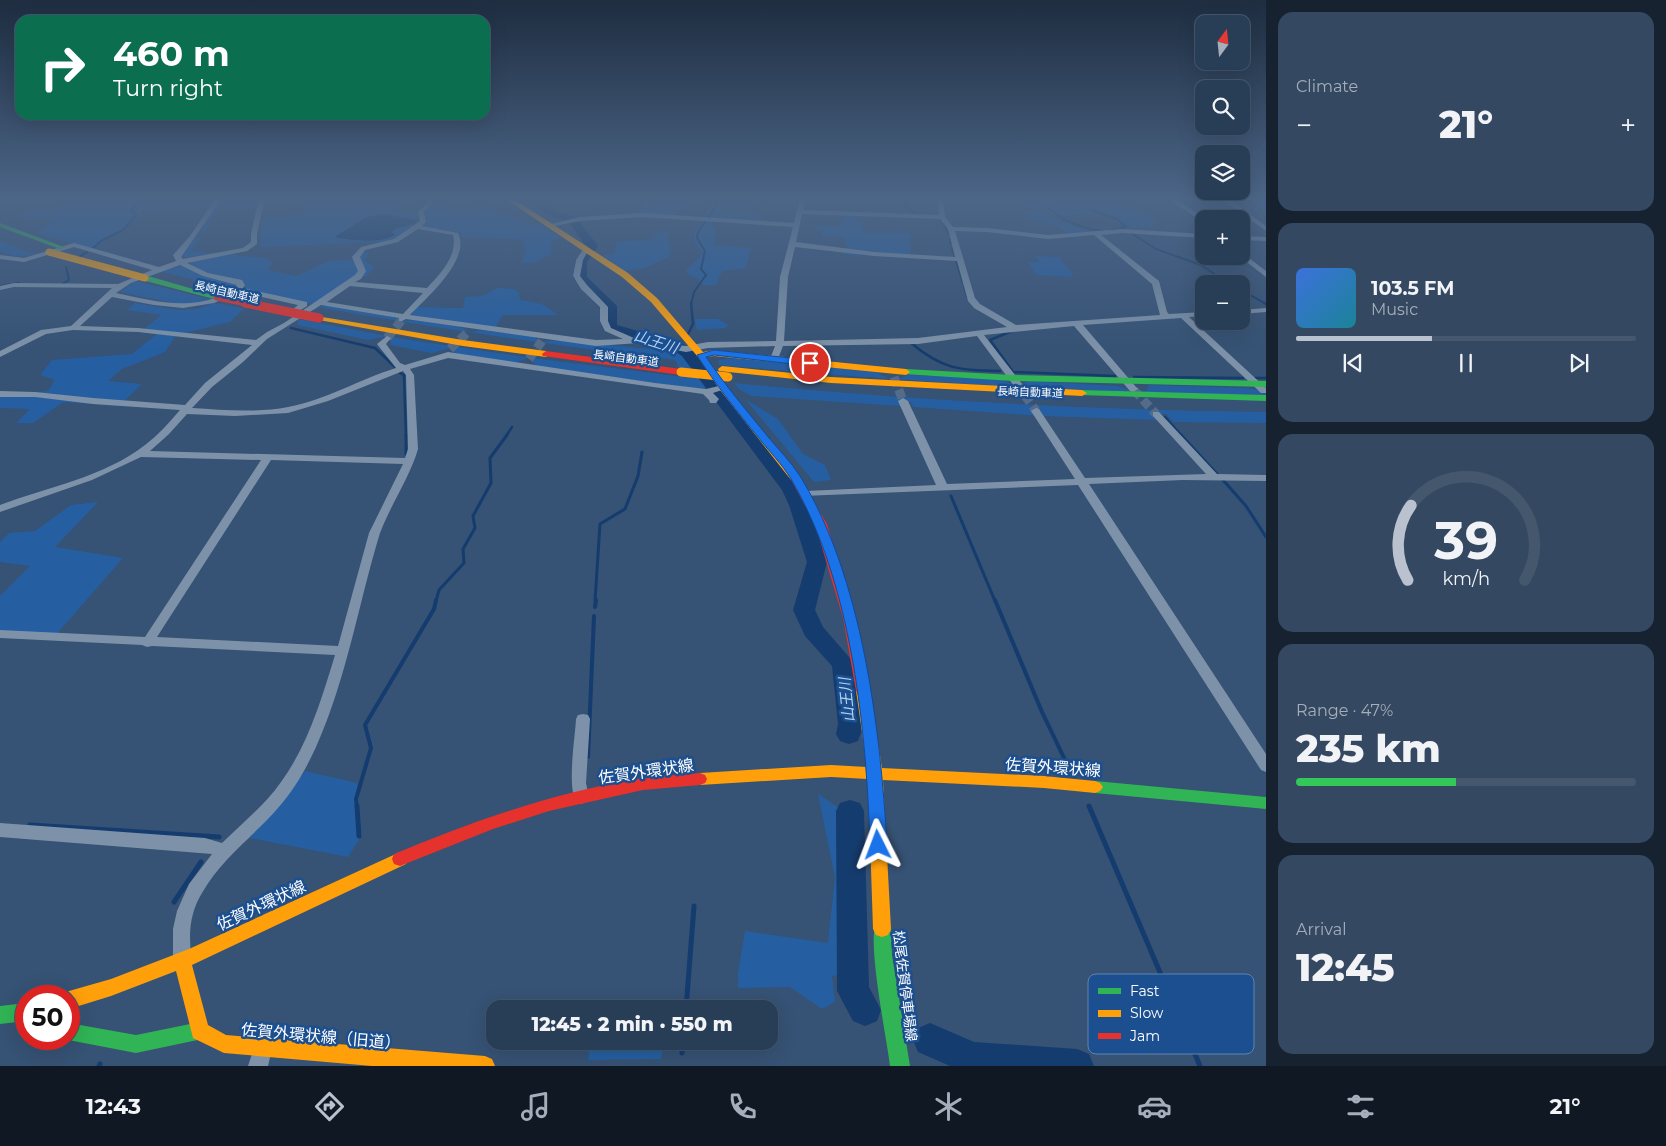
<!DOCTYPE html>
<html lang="en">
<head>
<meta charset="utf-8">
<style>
  body { margin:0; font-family:Montserrat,"Noto Sans JP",sans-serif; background:#344961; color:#f1f3f6; height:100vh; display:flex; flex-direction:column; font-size:19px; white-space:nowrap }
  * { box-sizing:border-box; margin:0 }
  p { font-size:16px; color:#a5aeba }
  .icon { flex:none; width:28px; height:28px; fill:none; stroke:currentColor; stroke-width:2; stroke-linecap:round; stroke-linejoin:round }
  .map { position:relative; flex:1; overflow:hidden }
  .drawer { display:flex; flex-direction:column; gap:12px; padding:12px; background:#162230; width:400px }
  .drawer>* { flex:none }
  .guide { position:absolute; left:15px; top:15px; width:475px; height:105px; border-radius:15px; box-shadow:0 5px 20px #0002,0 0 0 1px #44576d; background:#0b6e4f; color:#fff; overflow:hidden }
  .needle { width:32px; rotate:15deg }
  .controls { position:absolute; left:1195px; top:15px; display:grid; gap:10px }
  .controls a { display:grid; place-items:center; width:55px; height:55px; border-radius:10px; background:#283e57; box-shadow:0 5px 20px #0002,0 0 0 1px #44576d; font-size:25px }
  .speed { position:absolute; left:15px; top:985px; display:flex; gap:10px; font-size:25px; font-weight:700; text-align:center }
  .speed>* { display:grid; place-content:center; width:65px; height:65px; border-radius:50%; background:#283e57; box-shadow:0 5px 20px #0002,0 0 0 1px #44576d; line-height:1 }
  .speed .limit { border:8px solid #d22; background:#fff; color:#111 }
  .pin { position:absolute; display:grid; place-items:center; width:42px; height:42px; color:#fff; margin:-21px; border:2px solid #fff; border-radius:50%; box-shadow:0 1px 5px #0007 }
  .me { position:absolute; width:55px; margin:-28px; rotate:357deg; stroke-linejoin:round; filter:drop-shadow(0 0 4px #0008) }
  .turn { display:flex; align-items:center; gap:18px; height:105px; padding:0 15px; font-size:22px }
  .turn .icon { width:65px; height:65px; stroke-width:2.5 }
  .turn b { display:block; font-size:35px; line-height:42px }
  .big { font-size:38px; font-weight:800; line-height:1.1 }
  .drawer .tile { flex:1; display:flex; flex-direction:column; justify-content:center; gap:8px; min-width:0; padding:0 18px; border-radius:15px; background:#344961 }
  .drawer .dial { align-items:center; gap:0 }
  .dial svg { height:130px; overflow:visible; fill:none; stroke:#44576d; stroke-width:7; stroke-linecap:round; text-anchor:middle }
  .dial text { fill:#f1f3f6; stroke:none }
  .song { display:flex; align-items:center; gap:15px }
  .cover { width:60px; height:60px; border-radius:8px; background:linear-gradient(135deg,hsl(220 70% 55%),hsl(190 70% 35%)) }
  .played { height:5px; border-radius:2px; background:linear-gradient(90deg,#b9c2ce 40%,#44576d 40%) }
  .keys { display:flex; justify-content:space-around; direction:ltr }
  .heat { display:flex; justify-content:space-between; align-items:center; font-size:28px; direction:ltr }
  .charge { height:8px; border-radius:4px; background:linear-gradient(90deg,#34c759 47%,#44576d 0) }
  .trip { position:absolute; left:486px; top:1000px; width:292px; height:50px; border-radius:15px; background:#283e57; box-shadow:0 5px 20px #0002,0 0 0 1px #44576d; font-weight:800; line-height:50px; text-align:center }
  .tab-bar { display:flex; height:80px; justify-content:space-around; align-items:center; background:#101923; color:#a5aeba }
  .tab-bar .icon { width:35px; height:35px }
  .tab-bar .selected { color:#b9c2ce }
  .tab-bar b { font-size:22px; color:#f1f3f6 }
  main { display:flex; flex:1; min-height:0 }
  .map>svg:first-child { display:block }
  .green { fill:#265fa1 }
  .water { fill:#153c6e }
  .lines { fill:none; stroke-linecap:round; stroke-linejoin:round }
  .stream-far4 { stroke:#153c6e; stroke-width:2 }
  .stream-far3 { stroke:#153c6e; stroke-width:2.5 }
  .stream-far2 { stroke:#153c6e; stroke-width:3 }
  .stream-far1 { stroke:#153c6e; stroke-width:4 }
  .stream { stroke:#153c6e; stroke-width:5 }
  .river { fill:#153c6e; fill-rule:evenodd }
  .street-tunnel { stroke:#546c89; stroke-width:9; stroke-dasharray:9 4.5; stroke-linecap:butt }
  .street { fill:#7d92a8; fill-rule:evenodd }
  .fast { fill:#30b455; fill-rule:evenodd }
  .slow { fill:#ff9f0a; fill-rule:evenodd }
  .jam { fill:#e5322d; fill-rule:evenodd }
  .slow-bridge-far1 { stroke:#ff9f0a; stroke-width:7 }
  .slow-bridge { stroke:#ff9f0a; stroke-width:9 }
  .jam-bridge-far1 { stroke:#e5322d; stroke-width:7 }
  .jam-bridge { stroke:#e5322d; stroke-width:9 }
  .route { fill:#1a73e8; stroke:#114b97 }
  .labels { text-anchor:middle; stroke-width:5; stroke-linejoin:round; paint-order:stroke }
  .far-street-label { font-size:11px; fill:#fff; stroke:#1b4f8f }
  .street-label { font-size:14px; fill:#fff; stroke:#1b4f8f }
  .water-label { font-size:15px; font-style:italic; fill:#b5d3f5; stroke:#1b4f8f }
  .near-street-label { font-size:16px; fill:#fff; stroke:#1b4f8f }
  .key { fill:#1b4f8f; stroke:#5f84b1; stroke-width:1 }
  .key-label { font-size:14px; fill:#fff }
</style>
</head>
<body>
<main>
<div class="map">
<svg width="1266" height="1066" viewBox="0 0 1266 1066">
  <rect width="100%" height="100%" fill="#365274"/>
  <g class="green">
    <path d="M65,198H139L148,206L213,203L220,198H261L257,207L218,209L205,231L200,232L211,208L142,211C129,231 110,234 94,249L38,234L54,219L20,217L23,211L62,209Z"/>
    <polygon points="267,198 395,198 401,205 397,212 417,214 418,219 384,214 336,236 338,238 377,240 395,235 391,232 396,228 412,225 412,228 397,238 383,242 261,247 261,219 305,214 301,201 263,205"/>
    <polygon points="479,198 488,198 484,202 485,207 497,214 508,215 527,224 541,225 560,237 551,243 551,254 534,263 522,263 525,253 523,239 462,237 460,232 427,228 425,212 433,204 450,205 443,212 477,212 480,207 470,205"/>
    <path d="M647,198H696L699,201C690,207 680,207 673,216L640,214Z"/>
    <polygon points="717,198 734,198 756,203 752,207 723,206 720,211 760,215 761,222 711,221 716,234 714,245 751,248 746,268 722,271 716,285 704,285 699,282 699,278 690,276 686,271 703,253 694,241 694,234"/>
    <path d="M1009,198H1107C1124,207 1139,208 1156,219L1153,225L1131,228C1122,222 1112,216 1102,214C1081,211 1066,221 1046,212L1051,217L1092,233L1071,235L1049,222H1035L1017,209L1040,210L1011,202Z"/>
    <polygon points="845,215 856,215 857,221 863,222 863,233 910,233 911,255 862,253 859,256 843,254 842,250 848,247 843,237 821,236 822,231 815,230 814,226 838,227 844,221"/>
    <polygon points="658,232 669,232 667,240 671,246 669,257 644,268 625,271 602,255 613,255 617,242 652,239"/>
    <polygon points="196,237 201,238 191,251 268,258 266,260 273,262 268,270 296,276 329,261 358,259 362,252 369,253 365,261 375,267 367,276 361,277 328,301 308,304 246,290 244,282 233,289 158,271 190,265 195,258 185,257 179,254"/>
    <polygon points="0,241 37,255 14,256 0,252"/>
    <polygon points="1035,256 1059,257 1073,275 1072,277 1036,275 1028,262 1039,262"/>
    <polygon points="136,281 209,299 188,306 120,292"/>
    <polygon points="497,288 514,289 519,292 520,300 542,304 558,315 503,315 494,329 411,315 417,307 463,308 465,297 482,296"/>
    <polygon points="135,303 178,310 197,309 214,303 244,308 230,322 176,335 165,352 122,369 108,381 142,384 119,406 63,402 33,423 16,423 30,409 0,408 0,396 48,391 55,380 40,375 52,360 132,354 158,333 142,331 161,315 127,310"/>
    <path d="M330,306L393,316L401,321C423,319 451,320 470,332L481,330L534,336L540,342L558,340L681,352L708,388L697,389L536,366L529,358L513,363L456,355L450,348L432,353L390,345L391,339L384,337L368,340L298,325V319L403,339L532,358L684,377L675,360C555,345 436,329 317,307Z"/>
    <polygon points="695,319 718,319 729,325 725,328 697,330"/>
    <path d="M736,358L876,372C886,378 896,382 907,375L999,379L1019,386L1028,381L1116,386L1130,390L1146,391L1149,385L1248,388L1266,392V395C1083,393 901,381 719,365V360Z"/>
    <path d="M734,383C911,400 1088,410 1266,412V423L1173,422L1166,414H1154L1159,420L1043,416L913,407L911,402L900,401L901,406L751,396L740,390Z"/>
    <polygon points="745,399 778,419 803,454 825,465 831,480 814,482"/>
    <polygon points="98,502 55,547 123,558 56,635 0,630 0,596 30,566 0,562 0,542 9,533 35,531 71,505"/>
    <polygon points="305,771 357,783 362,835 348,857 250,838"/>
    <polygon points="818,794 839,808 846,866 845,974 832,976 835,1002 822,1009 790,987 738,988 738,973 745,931 828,943 835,877"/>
    <polygon points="591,1041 664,1041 661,1059 588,1060"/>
  </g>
  <path class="water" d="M384,214L418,221C410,227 399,225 391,232L395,235C378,244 356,240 337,238L336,236L367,217Z"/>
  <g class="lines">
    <g class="stream-far4">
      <polyline points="909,198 904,202 907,208 918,215"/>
      <path d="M1045,204C1061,221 1080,228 1103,231"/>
      <polyline points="1091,210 1117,219 1126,227 1111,230"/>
      <polyline points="939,218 943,223"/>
      <polyline points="944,225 949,235"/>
      <polyline points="1131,233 1156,249 1201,265 1229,284"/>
      <polyline points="950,239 951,244"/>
      <polyline points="93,248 101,241 123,230 137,215 131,210 138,202"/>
      <polyline points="952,248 955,258"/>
      <polyline points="79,257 87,252"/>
      <polyline points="956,261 963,283"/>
      <polyline points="62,284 69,280 66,267"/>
      <polyline points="0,286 19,283"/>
      <polyline points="964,286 967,297"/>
      <polyline points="1241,290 1266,304"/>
      <polyline points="691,304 694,292 706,275 701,269 705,251 697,238 698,232 721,198"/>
    </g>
    <g class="stream-far3">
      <polyline points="1264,303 1266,304"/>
      <polyline points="291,328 375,348 395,367"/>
      <polyline points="1012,331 990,340 1013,372 1115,376"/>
      <polyline points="688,334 693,324 691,303"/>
      <path d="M911,343C943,370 960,370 1000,371"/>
      <polyline points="400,373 404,375 406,436"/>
      <polyline points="1134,377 1243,378"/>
      <polyline points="1255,378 1266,378"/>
      <polyline points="1165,417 1182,436"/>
      <polyline points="506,436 512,427"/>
    </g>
    <g class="stream-far2">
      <polyline points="406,435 406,454"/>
      <polyline points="1181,435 1217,474"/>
      <polyline points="1223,480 1246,506 1266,537"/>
      <polyline points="951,496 995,601"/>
      <polyline points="436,601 439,590 464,563 463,549 475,528 473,516 491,483 490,458 507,435"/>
      <polyline points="595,601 600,524 625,509 638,476 642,452"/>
    </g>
    <g class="stream-far1">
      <polyline points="995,600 1042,712 1067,764"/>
      <polyline points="595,607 596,600"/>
      <polyline points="588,757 594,616"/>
      <polyline points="357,808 356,799 371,748 365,725 434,609 436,600"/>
    </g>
    <g class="stream">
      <polyline points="357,806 359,836"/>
      <polyline points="1089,806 1200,1066"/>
      <polyline points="30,825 219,837"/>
      <polyline points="174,902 201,862"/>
      <polyline points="686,1009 694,906"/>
      <polyline points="682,1053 683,1041"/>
      <polyline points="99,1066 100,1064"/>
    </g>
    <g class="river">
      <polygon points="523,198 536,198 554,210 576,217 598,246 587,262 587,277 617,306 617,325 683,344 692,350 800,489 809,505 827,562 815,610 823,627 855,664 864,724 858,741 849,744 840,741 836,734 838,724 832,666 805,636 793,610 807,562 789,505 782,490 682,356 673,350 606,331 602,324 603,307 573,278 575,262 586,246 568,221 546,214"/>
      <polygon points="850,800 860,803 864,811 869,987 881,1010 877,1021 865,1026 853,1021 837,991 836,811 840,803"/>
      <polygon points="930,1023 974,1042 1077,1049 1089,1054 1094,1066 950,1066 918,1052 913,1040 918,1028"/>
    </g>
    <g class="street-tunnel">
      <polyline points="387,338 402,320"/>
      <polyline points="450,349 469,331"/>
      <polyline points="529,359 542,341"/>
      <polyline points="894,377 903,401"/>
      <polyline points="1017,384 1036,411"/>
      <polyline points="1134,390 1156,414"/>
    </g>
    <g class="street">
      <path d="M216,198H222L181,257L183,259L243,248L251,242V234L259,198H265L257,234V244L247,251L187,263L208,273L242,280L245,285L243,288L307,302V306L291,316L287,314L298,305L239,292L214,303L183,308L154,305L112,297L80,326L138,328L256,340L267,332L284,323L355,275L358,271L352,257L361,247L394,239L420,221L418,212L428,202V198H434L433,203L424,212L426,222L422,226L458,233C471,260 427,297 410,315L596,340L623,339L605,331L600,321V307L581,289L573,276L576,260L584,248L586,247L589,249L583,260L580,276L587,285L608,307V321L611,328L634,338L686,346L708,342L776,341L780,277L793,227L642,217L580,221L550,227L547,225L580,217L642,213L794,223L800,198H806L803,210L939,215L937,198H943L945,217L953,227L987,228L1048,235L1122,229L1204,234V238L1122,233L1101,235L1159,281L1167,312L1169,314L1204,312V316L1189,317L1266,388V393H1261L1181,318L1083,325L1136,387L1138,389L1133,392L1130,391L1074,326L984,335L1022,384L1017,387L1014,386L977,336L918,344L783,346L778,359L774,362L770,359L775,346L708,348L686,352L639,343L596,346L406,319L402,321H399V318L321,305L267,339L243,362L212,387L192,408C222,410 258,413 288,407C326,400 360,379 396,368L377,344L387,336L391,338L386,344L400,363L405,365L448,352L655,383L706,389L723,385L728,388L713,393L719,399L716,403H710L709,400L703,394L448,358L410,369L414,375L418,449C410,477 391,504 380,533C358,605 347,678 316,747C306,769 294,790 278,808C253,837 221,859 202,893C194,906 190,921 190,936C190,946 192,957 188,966L182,968L176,966L173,960V929L177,911L189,884L212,854L0,837V823L205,838L222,843C242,823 265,805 281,782C308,745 322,698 335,655L152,646L147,647L142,645L0,638V630L145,637L261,460L141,457L92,480L0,512V505C48,487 104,477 145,445C158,435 169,423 180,410L93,404L35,397H0V391L35,392L93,398L185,405L205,383L252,345L138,332L73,330L46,334L0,357V351L41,330L71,326L112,288L14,287L0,290V286L14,283L118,284L152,270L74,247L24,262L0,259V255L24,258L74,243L159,267L176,261L173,255L190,236ZM802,214L940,219L948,229L955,257L874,252L796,242ZM418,229L453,235C458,256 440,274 427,288L355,282L361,279L366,271L360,257L365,250L398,242ZM955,231L987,232L1048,239L1094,235L1152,284L1160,315L1016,325L980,304L975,298ZM795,247L874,256L957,261L968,301L974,308L1007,327L918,338L784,341L788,277ZM180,265L203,276L237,285C232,291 225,294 217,297C184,310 149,300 116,293L131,283ZM350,286L423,293L403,314L327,302ZM403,371L406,375L408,449L405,458L150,451L169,434L187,414L235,416L288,413L328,401ZM271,460L403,464L369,533L338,646L157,637Z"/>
      <polygon points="1167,198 1175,198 1205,219 1204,223"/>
      <polygon points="1220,198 1227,198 1266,226 1266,231"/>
      <polygon points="1241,236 1266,237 1266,241 1241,240"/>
      <polygon points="1241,252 1266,271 1266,277 1239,256 1241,256"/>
      <polygon points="1266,308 1266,312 1241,314 1241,310"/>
      <polygon points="903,398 908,401 947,484 1075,479 1031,411 1036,408 1039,409 1085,478 1206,474 1153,416 1153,412 1159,412 1217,474 1266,475 1266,481 1183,480 1089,484 1266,754 1266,772 1261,770 1078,485 802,496 801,494 802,492 806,491 936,485 898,401"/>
      <path d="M583,714L588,715L590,719L586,783L589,798L586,802L581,804L576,802C567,785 575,739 576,719L578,715Z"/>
      <polygon points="263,1040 270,1042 272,1049 268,1066 248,1066 256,1042"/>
    </g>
    <g class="fast">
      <polygon points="0,223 64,247 65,248 60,249 0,227"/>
      <polygon points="142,276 148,276 221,297 214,299 142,280"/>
      <polygon points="906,369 1013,375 1266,381 1266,387 1013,381 903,374 903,370"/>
      <polygon points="1082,390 1266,395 1266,401 1079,395 1077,393"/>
      <polygon points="1095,781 1266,797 1266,809 1095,793 1090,791 1087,787 1090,783"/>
      <path d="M882,921L888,923L891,929L892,955L910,1066H890C887,1040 867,943 876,923Z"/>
      <polygon points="26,1003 26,1021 0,1024 0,1006"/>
      <polygon points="200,1022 207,1024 209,1031 207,1038 136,1053 63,1039 69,1039 69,1023 136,1035"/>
    </g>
    <g class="slow">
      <polygon points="504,198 512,198 628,273 657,298 703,352 714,350 906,369 910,372 906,375 714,356 706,357 726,386 800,478 799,480 791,480 720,390 698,357 651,302 622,277"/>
      <polygon points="316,316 463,340 546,351 550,354 546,357 463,346 319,320 316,320"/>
      <polygon points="722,366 831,377 1082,390 1087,393 1082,396 831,383 719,371 718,369"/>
      <polygon points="863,686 868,687 870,691 882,768 1044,776 1095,781 1100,783 1103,787 1100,791 1095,793 1044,788 883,780 891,929 888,935 882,937 876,935 873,929 868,779 831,777 700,785 695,783 693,779 695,775 700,773 831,765 867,767 856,691 858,687"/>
      <polygon points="400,852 406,854 408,859 406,864 192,965 208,1025 226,1035 485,1056 492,1059 495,1066 372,1066 224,1053 193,1038 176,971 111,996 69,1009 69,996 61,996 63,994 69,991 111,979 189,949"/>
    </g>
    <g class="jam">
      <polygon points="546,351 681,369 685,372 681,375 543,356 542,354"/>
      <polygon points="795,475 800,478 827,524 855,618 870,691 868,695 863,696 858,695 856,691 843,618 815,524 790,478"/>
      <path d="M700,773L705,775L707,779L705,783L700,785L643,790L549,811L493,829L400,866L394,864L392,859L394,854C475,820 556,792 643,778C662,775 681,775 700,773Z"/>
    </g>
    <polyline class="slow-bridge-far1" points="49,252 145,278"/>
    <polyline class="slow-bridge" points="681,372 728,377"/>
    <polyline class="jam-bridge-far1" points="217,297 251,304"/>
    <polyline class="jam-bridge" points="245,303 319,318"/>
  </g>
  <linearGradient id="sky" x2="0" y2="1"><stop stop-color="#1e2d40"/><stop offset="0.57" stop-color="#4c6688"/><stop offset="1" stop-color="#4c6688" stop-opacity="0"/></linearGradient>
  <rect width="1266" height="348" fill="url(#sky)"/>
  <path class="route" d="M714,350L810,360L814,363L810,366L714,355L706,357C725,385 747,411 769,438C779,450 791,462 800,476C863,579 880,727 887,845L884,850L878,852L873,850L870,845C866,726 852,583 791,479C782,464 768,450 758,437C736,410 715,384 697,355Z"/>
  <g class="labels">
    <g class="far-street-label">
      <text transform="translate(227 292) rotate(13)" y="4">長崎自動車道</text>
      <text transform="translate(626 358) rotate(7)" y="4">長崎自動車道</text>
      <text transform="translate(1030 392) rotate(2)" y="4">長崎自動車道</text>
    </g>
    <g class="street-label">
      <text transform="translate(905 986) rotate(83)" y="5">松尾佐賀停車場線</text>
    </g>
    <g class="water-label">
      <text transform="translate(656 342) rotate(18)" y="5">山王川</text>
      <text transform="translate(847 700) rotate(-96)" y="5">山王川</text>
    </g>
    <g class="near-street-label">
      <text transform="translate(1053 767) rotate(4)" y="6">佐賀外環状線</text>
      <text transform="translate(646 771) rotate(-8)" y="6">佐賀外環状線</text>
      <text transform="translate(261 905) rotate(-25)" y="6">佐賀外環状線</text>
      <text transform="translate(321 1036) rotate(5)" y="6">佐賀外環状線（旧道）</text>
    </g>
  </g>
  <rect x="1088" y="974" width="166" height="80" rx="8" class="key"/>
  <rect x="1098" y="988" width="23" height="6" fill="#30b455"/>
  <rect x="1098" y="1010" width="23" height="7" fill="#ff9f0a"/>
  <rect x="1098" y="1033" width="23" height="6" fill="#e5322d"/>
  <g class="key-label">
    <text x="1130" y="996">Fast</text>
    <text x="1130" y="1018">Slow</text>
    <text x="1130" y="1041">Jam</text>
  </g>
</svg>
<div class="controls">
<a><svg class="needle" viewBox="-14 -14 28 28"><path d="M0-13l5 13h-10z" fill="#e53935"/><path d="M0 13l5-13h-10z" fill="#a5aeba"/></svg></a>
<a><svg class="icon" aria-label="search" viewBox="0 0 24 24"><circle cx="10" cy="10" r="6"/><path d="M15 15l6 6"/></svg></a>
<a><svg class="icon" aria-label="layers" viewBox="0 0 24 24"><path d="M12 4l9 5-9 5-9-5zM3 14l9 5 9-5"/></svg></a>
<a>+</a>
<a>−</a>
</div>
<div class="speed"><div class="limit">50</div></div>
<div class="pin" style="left:810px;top:363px;background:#d93025"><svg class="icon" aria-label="arrive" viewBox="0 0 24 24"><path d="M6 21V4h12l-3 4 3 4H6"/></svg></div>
<svg class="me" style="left:878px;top:845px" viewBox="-20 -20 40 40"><path d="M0-17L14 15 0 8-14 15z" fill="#1a73e8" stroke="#fff" stroke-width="4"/></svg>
<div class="trip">12:45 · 2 min · 550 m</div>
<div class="guide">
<div class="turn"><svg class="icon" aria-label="right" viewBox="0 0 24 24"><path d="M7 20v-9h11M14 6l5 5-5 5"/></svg><div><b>460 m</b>Turn right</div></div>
</div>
</div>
<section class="drawer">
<div class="tile"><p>Climate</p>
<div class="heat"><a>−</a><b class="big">21°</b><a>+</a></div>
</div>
<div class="tile">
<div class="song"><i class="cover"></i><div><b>103.5 FM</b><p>Music</p></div></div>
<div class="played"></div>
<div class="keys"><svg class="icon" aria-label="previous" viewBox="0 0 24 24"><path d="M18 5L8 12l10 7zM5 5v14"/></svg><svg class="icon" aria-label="pause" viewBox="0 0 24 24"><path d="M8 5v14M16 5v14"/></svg><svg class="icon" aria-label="next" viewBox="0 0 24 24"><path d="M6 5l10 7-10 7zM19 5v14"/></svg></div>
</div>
<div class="tile dial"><svg viewBox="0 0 100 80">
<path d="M14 69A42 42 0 1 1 86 69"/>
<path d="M14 69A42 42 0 0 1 16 23" stroke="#b9c2ce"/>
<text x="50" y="56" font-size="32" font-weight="700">39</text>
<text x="50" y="72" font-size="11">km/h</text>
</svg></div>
<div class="tile"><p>Range · 47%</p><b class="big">235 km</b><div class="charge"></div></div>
<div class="tile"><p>Arrival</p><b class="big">12:45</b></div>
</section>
</main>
<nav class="tab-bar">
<b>12:43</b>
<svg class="icon selected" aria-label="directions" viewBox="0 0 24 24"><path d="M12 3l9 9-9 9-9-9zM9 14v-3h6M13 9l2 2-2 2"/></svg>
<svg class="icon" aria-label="music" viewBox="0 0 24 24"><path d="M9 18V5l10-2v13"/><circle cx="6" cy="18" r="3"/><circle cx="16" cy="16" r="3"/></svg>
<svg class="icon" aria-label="phone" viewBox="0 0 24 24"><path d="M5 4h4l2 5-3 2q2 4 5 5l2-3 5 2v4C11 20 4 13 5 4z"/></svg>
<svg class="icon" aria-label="climate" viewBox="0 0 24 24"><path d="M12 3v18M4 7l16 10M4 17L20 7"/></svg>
<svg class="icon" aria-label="car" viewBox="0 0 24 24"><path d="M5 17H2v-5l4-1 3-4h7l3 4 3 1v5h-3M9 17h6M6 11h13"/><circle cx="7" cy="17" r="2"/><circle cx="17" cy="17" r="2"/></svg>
<svg class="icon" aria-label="filters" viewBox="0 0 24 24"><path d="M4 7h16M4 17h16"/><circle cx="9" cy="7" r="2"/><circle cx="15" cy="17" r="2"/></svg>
<b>21°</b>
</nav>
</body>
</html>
